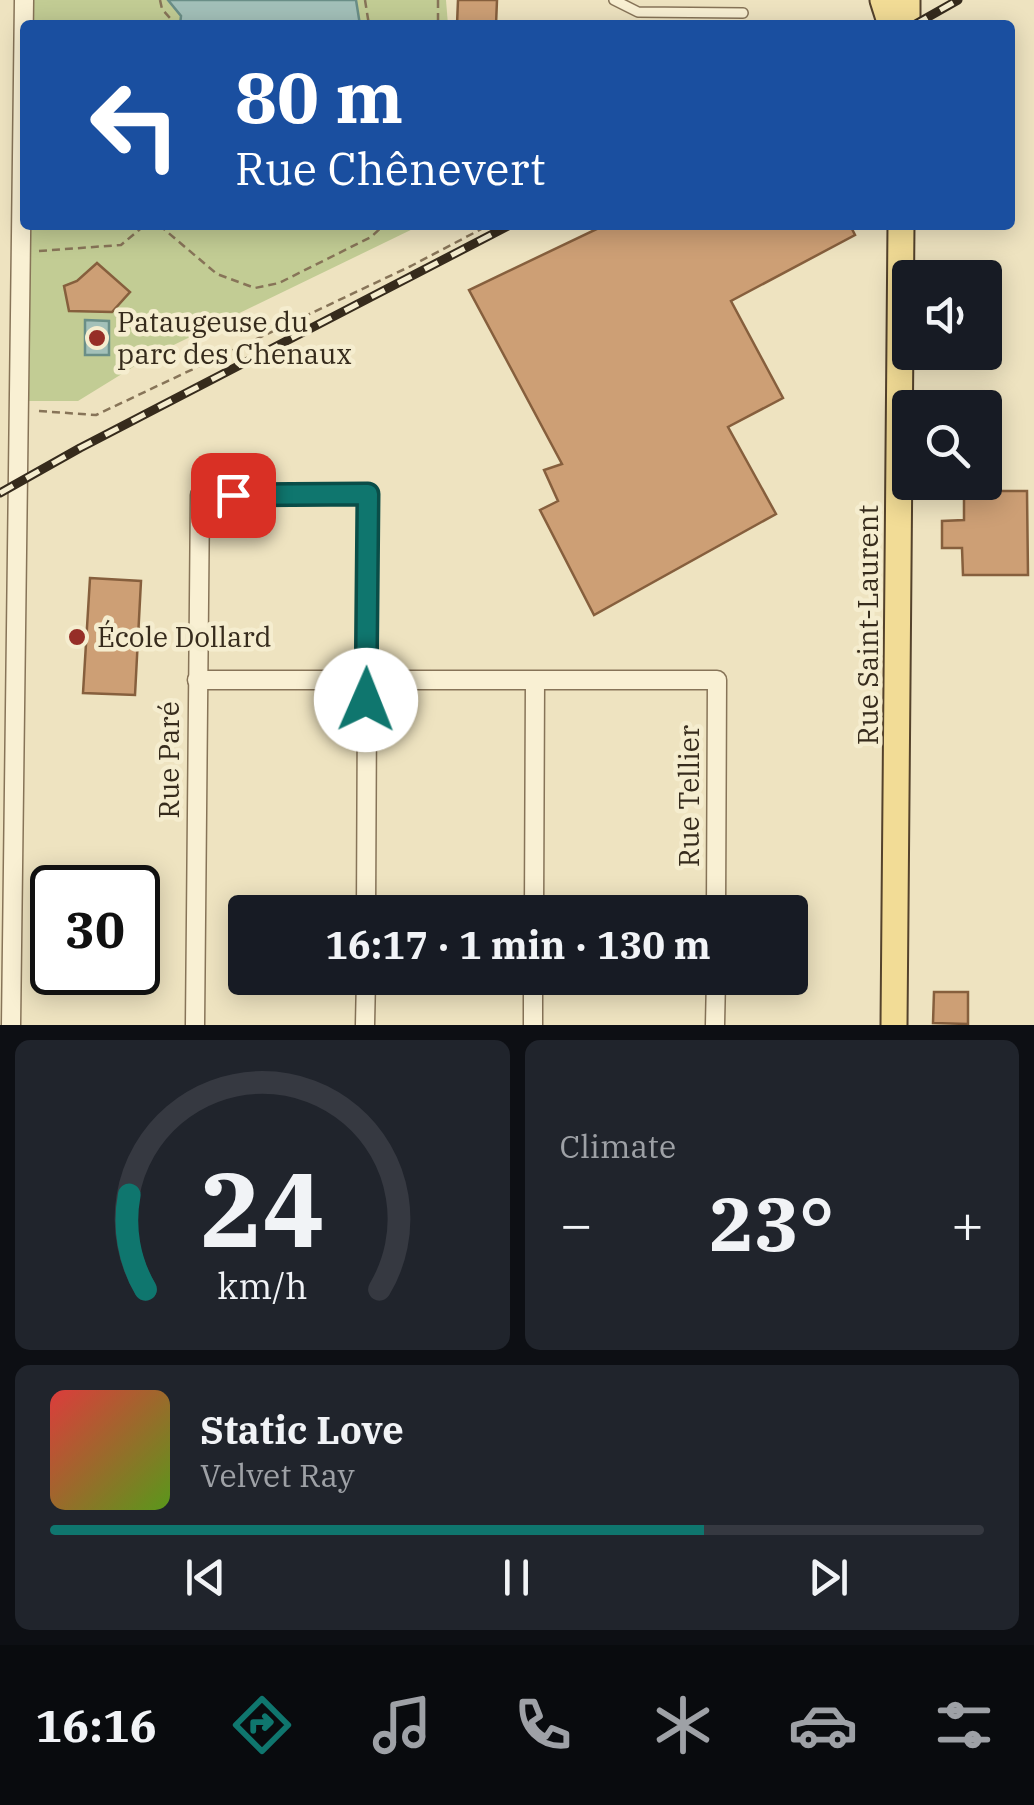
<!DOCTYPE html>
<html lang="en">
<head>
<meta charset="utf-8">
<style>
  body { margin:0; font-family:"IBM Plex Serif",serif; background:#20242c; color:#f1f3f6; height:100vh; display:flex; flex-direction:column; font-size:38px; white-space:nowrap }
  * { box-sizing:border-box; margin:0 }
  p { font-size:32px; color:#9ea1a6 }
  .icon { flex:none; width:55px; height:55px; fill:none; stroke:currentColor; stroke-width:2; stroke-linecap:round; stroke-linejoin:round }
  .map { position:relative; height:1025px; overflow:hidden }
  .side { display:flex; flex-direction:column; gap:15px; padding:15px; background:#0d0f14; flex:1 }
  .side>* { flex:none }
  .guide { position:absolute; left:20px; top:20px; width:995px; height:210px; border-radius:10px; box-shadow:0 5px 25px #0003; background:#1a4fa0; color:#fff; overflow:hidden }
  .controls { position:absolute; left:892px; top:260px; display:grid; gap:20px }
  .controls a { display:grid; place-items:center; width:110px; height:110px; border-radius:10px; background:#171b24; box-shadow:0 5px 25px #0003; font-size:50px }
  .speed { position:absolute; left:30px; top:865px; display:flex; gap:20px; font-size:50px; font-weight:700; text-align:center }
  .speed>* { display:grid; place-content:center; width:130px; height:130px; border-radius:50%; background:#171b24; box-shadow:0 5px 25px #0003; line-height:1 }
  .speed .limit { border:5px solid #111; border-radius:15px; background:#fff; color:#111 }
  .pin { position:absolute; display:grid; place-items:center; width:85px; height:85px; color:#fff; margin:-42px; border-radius:20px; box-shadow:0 5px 15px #0006 }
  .me { position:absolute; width:110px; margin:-55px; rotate:1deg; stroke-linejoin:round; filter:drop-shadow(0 0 8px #0008) }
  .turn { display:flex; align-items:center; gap:35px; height:210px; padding:0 50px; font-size:45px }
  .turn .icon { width:130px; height:130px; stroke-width:2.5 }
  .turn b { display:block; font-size:70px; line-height:85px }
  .big { font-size:75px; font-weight:700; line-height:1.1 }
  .side .card { flex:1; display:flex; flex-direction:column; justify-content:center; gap:15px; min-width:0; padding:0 35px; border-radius:15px; background:#20242c }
  .side .dial { align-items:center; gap:0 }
  .dial svg { height:260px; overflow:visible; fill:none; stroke:#363941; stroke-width:7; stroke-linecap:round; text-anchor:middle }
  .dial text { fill:#f1f3f6; stroke:none }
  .song { display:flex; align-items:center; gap:30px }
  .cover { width:120px; height:120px; border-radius:15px; background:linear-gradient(135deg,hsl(0 70% 55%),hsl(90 70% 35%)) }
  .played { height:10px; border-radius:5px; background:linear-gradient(90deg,#0f766e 70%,#363941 70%) }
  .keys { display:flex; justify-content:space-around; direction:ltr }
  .heat { display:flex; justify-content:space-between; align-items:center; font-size:55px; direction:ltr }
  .side .tiles { flex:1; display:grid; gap:15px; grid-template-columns:1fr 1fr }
  .card:last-child { grid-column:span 2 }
  .trip { position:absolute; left:228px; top:895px; width:580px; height:100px; border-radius:10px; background:#171b24; box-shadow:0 5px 25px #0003; font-weight:700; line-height:100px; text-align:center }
  .tabs { display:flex; height:160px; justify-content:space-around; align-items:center; background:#090b0e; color:#9ea1a6 }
  .tabs .icon { width:70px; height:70px }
  .tabs .on { color:#0f766e }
  .tabs b { font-size:45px; color:#f1f3f6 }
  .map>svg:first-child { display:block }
  .green { fill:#c2cc94 }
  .water { fill:#a3c0b9; stroke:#6a8e87; stroke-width:2.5 }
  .building { fill:#cd9f75; stroke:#865f3d; stroke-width:2.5 }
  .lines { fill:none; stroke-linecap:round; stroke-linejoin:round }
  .service-casing { stroke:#877458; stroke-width:12 }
  .minor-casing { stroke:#877458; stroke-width:21 }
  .primary-casing { stroke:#54422c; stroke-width:29 }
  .path { stroke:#877458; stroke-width:2.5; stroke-dasharray:8 5; stroke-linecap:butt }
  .service { stroke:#f9f0d3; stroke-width:9 }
  .minor { stroke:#f9f0d3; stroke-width:18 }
  .primary { stroke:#f2dc96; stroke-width:25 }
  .rail-casing { stroke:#362b1c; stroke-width:9 }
  .rail { stroke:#f5edcf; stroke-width:5; stroke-dasharray:15; stroke-linecap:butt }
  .route-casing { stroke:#0a4d48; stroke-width:25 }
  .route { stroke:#0f766e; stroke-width:18 }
  .poi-dot { fill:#962e27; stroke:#f5edcf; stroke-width:4 }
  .labels { text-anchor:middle; stroke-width:9; stroke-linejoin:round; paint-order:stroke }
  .poi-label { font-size:28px; fill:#362b1c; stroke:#f5edcf; text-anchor:start }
  .street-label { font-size:28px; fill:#362b1c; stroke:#f5edcf }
</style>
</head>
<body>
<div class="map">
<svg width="1034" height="1025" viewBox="0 0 1034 1025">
  <rect width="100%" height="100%" fill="#eee3c0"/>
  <g class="green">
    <polygon points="28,0 446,0 448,25 27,25"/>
    <polygon points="26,225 421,225 151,356 78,401 24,401"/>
  </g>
  <g class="water">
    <polygon points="168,0 356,0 360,25 180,25 181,16"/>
    <polygon points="85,320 109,321 109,355 85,355"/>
  </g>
  <g class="building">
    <polygon points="458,0 497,0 496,25 457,25"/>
    <polygon points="605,225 850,225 855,235 731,301 783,398 728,427 776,514 594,615 540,510 558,501 544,470 562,464 469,290"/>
    <polygon points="97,263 130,292 112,312 69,311 64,286 77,281"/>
    <polygon points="964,491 1027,491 1028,575 963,575 962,548 942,548 942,521 964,520"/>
    <polygon points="90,578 141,581 135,695 83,693"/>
    <polygon points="934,992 968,992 968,1024 933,1023"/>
  </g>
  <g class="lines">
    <g class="service-casing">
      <polyline id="service" points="614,0 638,12 743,13"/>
    </g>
    <g class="minor-casing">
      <g id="minor">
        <polyline points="197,680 717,680 716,912"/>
        <polyline points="534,912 535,681"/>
        <polyline points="11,1025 24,0"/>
        <polyline points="195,1025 200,495 368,494 366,912"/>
        <polyline points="365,1025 366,978"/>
        <polyline points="533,1025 533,978"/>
        <polyline points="715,1025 716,978"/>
      </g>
    </g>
    <g class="primary-casing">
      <g id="primary">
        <polyline points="883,0 891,25"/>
        <polyline points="907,0 907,25"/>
        <polyline points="894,1025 901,225"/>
      </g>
    </g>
    <g class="path">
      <polyline points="160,0 162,9 170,18 170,25"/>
      <polyline points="365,0 369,25"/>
      <polyline points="438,0 438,25"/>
      <polyline points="159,225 217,274 255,288 279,283 371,237 384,225"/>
      <polyline points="39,251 121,245 145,225"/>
      <polyline points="39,411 96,415 411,266 489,225"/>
    </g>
    <use href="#service" class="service"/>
    <use href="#minor" class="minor"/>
    <use href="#primary" class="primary"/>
    <g class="rail-casing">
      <g id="rail">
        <polyline points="914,25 958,0"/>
        <polyline points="0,493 80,448 510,225"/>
      </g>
    </g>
    <use href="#rail" class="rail"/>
  </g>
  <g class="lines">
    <g class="route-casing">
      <polyline id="route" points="233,495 368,494 366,700"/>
    </g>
    <use href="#route" class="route"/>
  </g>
  <g class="poi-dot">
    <circle cx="97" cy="338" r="10"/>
    <circle cx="77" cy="637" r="10"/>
  </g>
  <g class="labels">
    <g class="poi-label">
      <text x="117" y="332">Pataugeuse du<tspan x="117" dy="32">parc des Chenaux</tspan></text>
      <text x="97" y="647">École Dollard</text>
    </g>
    <g class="street-label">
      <text transform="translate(868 625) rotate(-90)" y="10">Rue Saint-Laurent</text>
      <text transform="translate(169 760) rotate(-90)" y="10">Rue Paré</text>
      <text transform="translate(689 796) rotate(-90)" y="10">Rue Tellier</text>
    </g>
  </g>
</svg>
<div class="controls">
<a><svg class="icon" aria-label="sound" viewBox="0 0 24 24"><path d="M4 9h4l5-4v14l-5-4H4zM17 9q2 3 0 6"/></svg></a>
<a><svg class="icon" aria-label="search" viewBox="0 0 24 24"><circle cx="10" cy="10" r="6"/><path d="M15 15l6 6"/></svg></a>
</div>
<div class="speed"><div class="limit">30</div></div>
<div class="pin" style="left:233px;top:495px;background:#d93025"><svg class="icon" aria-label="arrive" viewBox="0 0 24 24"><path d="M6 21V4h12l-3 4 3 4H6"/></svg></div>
<svg class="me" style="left:366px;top:700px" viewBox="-20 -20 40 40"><circle r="19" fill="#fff"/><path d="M0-13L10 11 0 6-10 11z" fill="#0f766e"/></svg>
<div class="trip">16:17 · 1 min · 130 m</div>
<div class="guide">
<div class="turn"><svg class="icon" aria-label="left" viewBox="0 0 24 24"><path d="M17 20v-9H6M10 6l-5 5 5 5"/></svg><div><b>80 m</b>Rue Chênevert</div></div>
</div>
</div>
<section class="side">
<div class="tiles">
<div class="card dial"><svg viewBox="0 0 100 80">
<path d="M14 69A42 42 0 1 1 86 69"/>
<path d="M14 69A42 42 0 0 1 9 40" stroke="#0f766e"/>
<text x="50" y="56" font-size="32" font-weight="700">24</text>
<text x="50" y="72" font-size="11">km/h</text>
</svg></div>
<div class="card"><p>Climate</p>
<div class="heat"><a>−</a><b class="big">23°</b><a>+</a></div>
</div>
<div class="card">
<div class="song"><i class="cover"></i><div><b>Static Love</b><p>Velvet Ray</p></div></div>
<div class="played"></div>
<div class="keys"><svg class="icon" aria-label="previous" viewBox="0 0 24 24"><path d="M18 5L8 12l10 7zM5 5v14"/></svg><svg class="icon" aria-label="pause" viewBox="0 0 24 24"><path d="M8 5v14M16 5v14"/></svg><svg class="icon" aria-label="next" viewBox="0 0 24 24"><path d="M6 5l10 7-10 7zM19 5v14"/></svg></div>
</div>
</div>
</section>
<nav class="tabs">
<b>16:16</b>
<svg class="icon on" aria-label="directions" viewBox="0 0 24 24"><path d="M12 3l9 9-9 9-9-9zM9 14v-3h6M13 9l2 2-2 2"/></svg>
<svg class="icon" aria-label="music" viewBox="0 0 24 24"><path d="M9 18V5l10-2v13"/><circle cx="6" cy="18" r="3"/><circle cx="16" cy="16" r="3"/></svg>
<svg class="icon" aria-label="phone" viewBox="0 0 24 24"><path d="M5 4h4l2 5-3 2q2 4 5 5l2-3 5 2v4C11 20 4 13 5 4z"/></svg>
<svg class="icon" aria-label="climate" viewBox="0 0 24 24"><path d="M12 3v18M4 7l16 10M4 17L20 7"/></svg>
<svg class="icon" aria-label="car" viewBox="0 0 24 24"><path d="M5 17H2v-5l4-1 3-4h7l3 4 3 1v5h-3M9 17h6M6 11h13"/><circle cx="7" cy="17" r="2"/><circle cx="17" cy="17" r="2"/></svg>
<svg class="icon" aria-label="filters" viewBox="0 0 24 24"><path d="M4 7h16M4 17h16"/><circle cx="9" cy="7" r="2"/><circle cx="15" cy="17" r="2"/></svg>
</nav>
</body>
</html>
